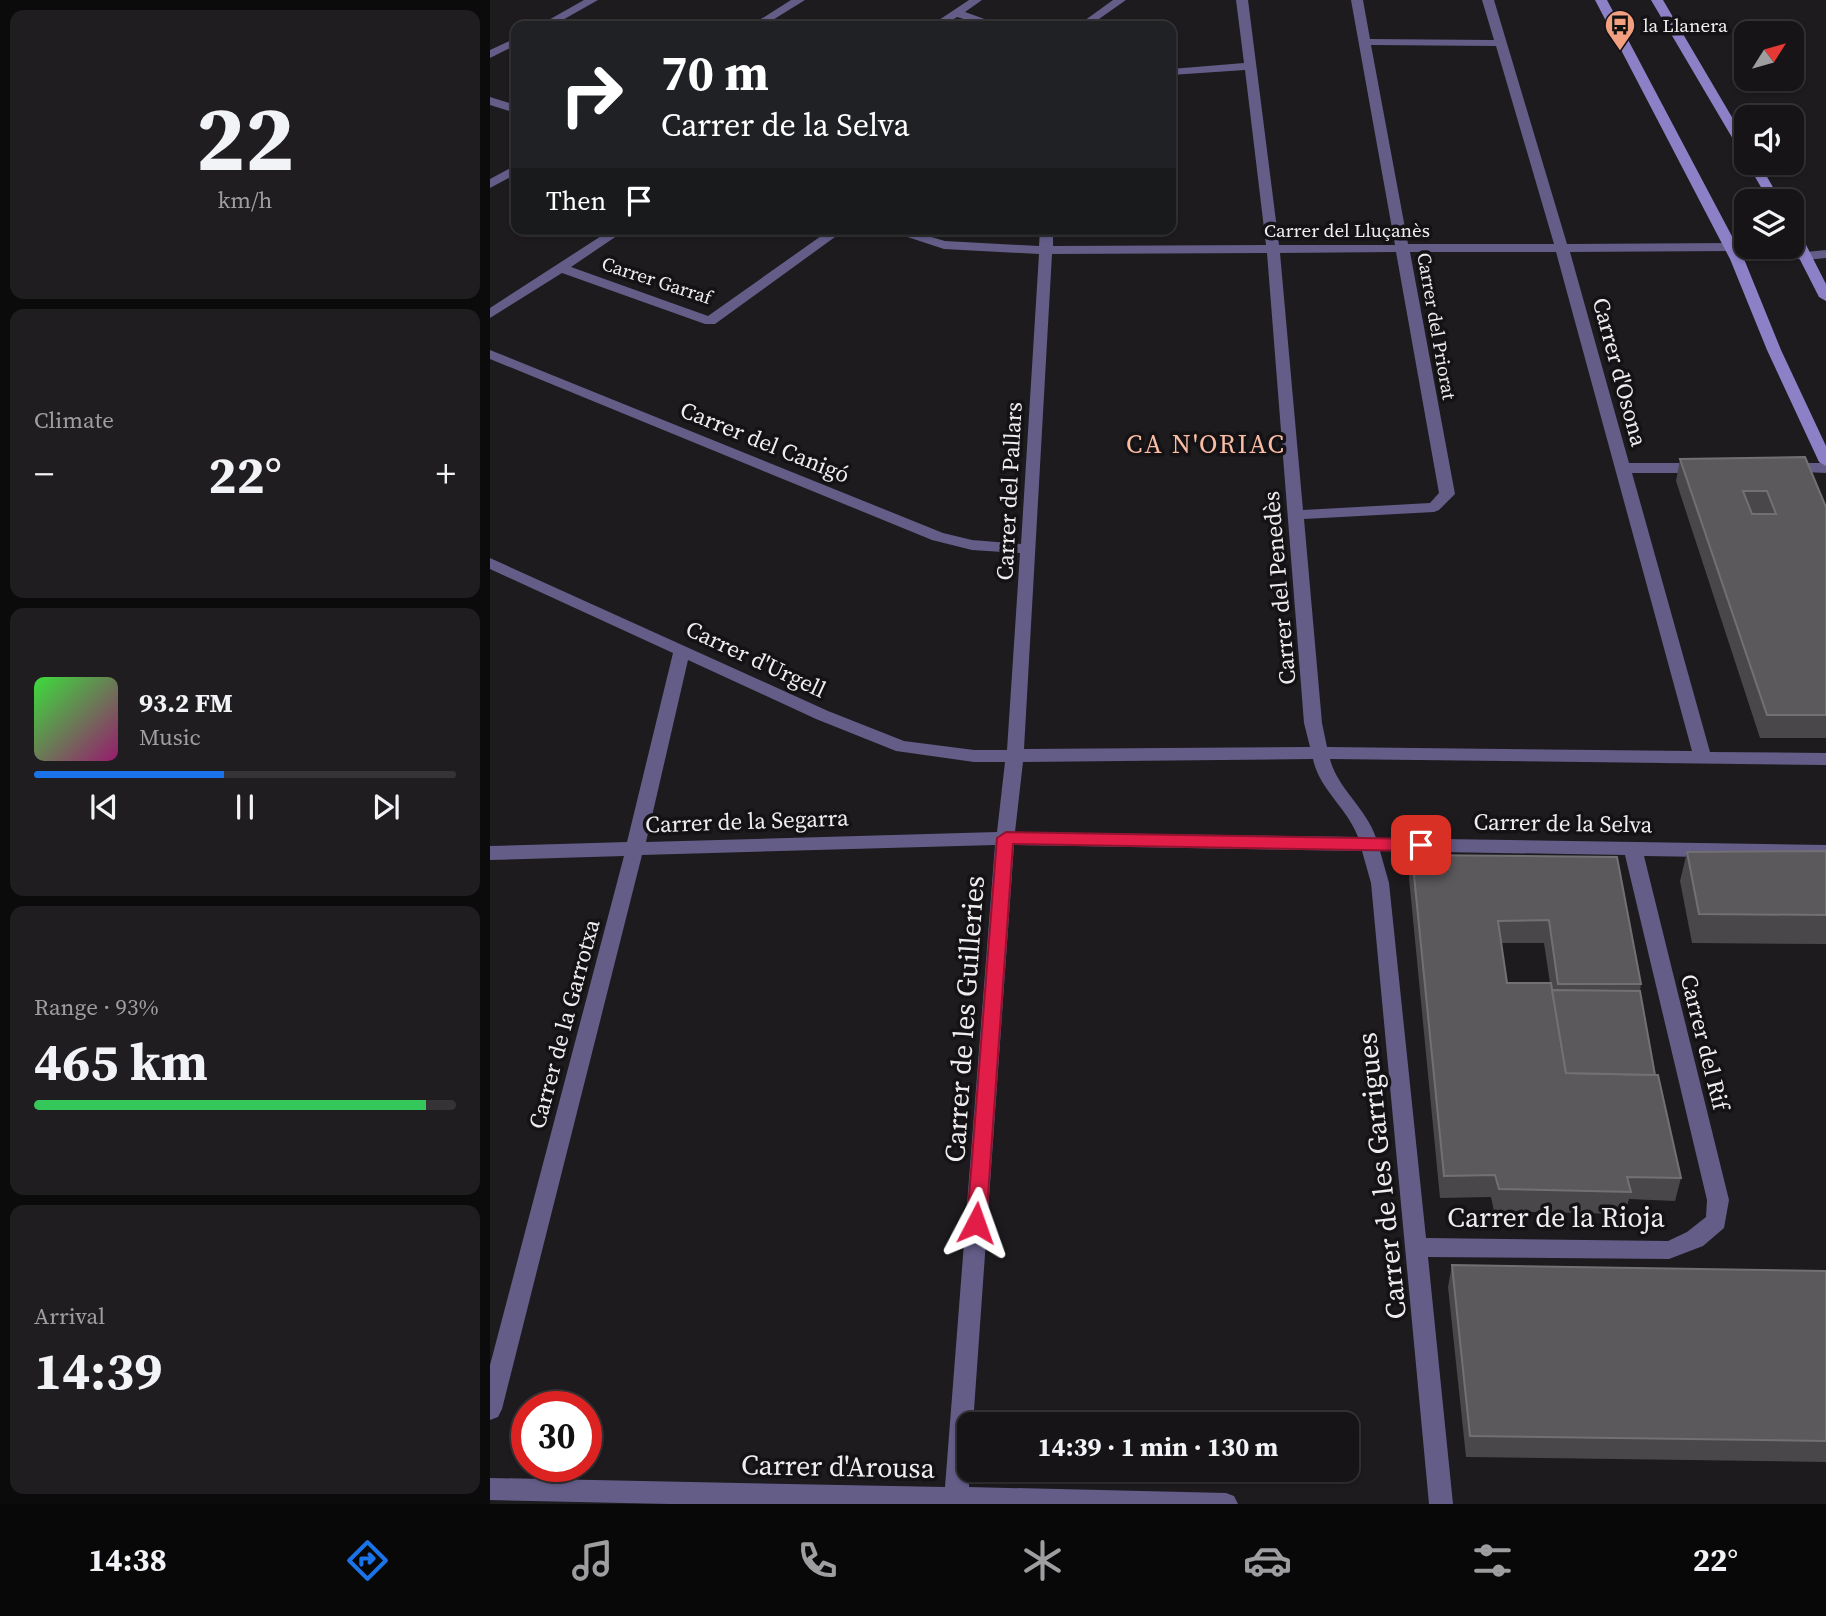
<!DOCTYPE html>
<html lang="en">
<head>
<meta charset="utf-8">
<style>
  body { margin:0; font-family:"Source Serif 4",serif; background:#1f1d1f; color:#f1f3f6; height:100vh; display:flex; flex-direction:column; font-size:26px; white-space:nowrap }
  * { box-sizing:border-box; margin:0 }
  p { font-size:23px; color:#9e9ea1 }
  .icon { flex:none; width:38px; height:38px; fill:none; stroke:currentColor; stroke-width:2; stroke-linecap:round; stroke-linejoin:round }
  .map { position:relative; flex:1; overflow:hidden }
  .side { display:flex; flex-direction:column; gap:10px; padding:10px; background:#0c0b0c; width:490px }
  .side>* { flex:none }
  .guide { position:absolute; left:21px; top:21px; width:665px; height:214px; border-radius:14px; box-shadow:0 2px 5px #0004,0 0 0 2px #353335; background:#202124; color:#fff; overflow:hidden }
  .needle { width:46px; rotate:53deg }
  .tools { position:absolute; left:1244px; top:21px; display:grid; gap:14px }
  .tools a { display:grid; place-items:center; width:70px; height:70px; border-radius:14px; background:#161416; box-shadow:0 2px 5px #0004,0 0 0 2px #353335; font-size:35px }
  .speed { position:absolute; left:21px; top:1391px; display:flex; gap:14px; font-size:35px; font-weight:700; text-align:center }
  .speed>* { display:grid; place-content:center; width:91px; height:91px; border-radius:50%; background:#161416; box-shadow:0 2px 5px #0004,0 0 0 2px #353335; line-height:1 }
  .speed .limit { border:10px solid #d22; background:#fff; color:#111 }
  .pin { position:absolute; display:grid; place-items:center; width:60px; height:60px; color:#fff; margin:-30px; border-radius:14px; box-shadow:0 4px 10px #0006 }
  .me { position:absolute; width:77px; margin:-38px; rotate:4deg; stroke-linejoin:round; filter:drop-shadow(0 0 5px #0008) }
  .turn { display:flex; align-items:center; gap:24px; height:147px; padding:0 35px; font-size:32px }
  .turn .icon { width:91px; height:91px; stroke-width:2.5 }
  .turn b { display:block; font-size:49px; line-height:60px }
  .then { display:flex; align-items:center; height:66px; padding:0 35px; background:#0003; gap:14px; font-size:26px }
  .big { font-size:52px; font-weight:700; line-height:1.1 }
  .side .card { flex:1; display:flex; flex-direction:column; justify-content:center; gap:10px; min-width:0; padding:0 24px; border-radius:14px; background:#1f1d1f }
  .side .dial { align-items:center; gap:0 }
  .dial b { font-size:91px; line-height:1 }
  .song { display:flex; align-items:center; gap:21px }
  .cover { width:84px; height:84px; border-radius:10px; background:linear-gradient(135deg,hsl(120 70% 55%),hsl(320 70% 35%)) }
  .played { height:7px; border-radius:4px; background:linear-gradient(90deg,#1a73e8 45%,#353335 45%) }
  .keys { display:flex; justify-content:space-around; direction:ltr }
  .heat { display:flex; justify-content:space-between; align-items:center; font-size:38px; direction:ltr }
  .charge { height:10px; border-radius:5px; background:linear-gradient(90deg,#34c759 93%,#353335 0) }
  .trip { position:absolute; left:467px; top:1412px; width:402px; height:70px; border-radius:14px; background:#161416; box-shadow:0 2px 5px #0004,0 0 0 2px #353335; font-weight:700; line-height:70px; text-align:center }
  .tab-bar { display:flex; height:112px; justify-content:space-around; align-items:center; background:#090809; color:#9e9ea1 }
  .tab-bar .icon { width:49px; height:49px }
  .tab-bar .selected { color:#1a73e8 }
  .tab-bar b { font-size:32px; color:#f1f3f6 }
  main { display:flex; flex:1; min-height:0 }
  .map>svg:first-child { display:block }
  .lines { fill:none; stroke-linecap:round; stroke-linejoin:round }
  .street { fill:#635d88; fill-rule:evenodd }
  .secondary { fill:#8c81c7; fill-rule:evenodd }
  .wall { fill:#4a474a; fill-rule:evenodd }
  .building { fill:#5c595c; stroke:#737073; stroke-width:2; fill-rule:evenodd }
  .route { fill:#e11d48; stroke:#92132f; stroke-width:2 }
  .labels { text-anchor:middle; stroke-width:7; stroke-linejoin:round; paint-order:stroke }
  .far-poi-label { font-size:19px; fill:#eeedef; stroke:#141215; text-anchor:start }
  .far-street-label { font-size:19px; fill:#eeedef; stroke:#141215 }
  .street-label { font-size:23px; fill:#eeedef; stroke:#141215 }
  .quarter-label { font-size:26px; letter-spacing:2px; fill:#fabca3; stroke:#141215 }
  .near-street-label { font-size:28px; fill:#eeedef; stroke:#141215 }
</style>
</head>
<body>
<main>
<section class="side">
<div class="card dial"><b>22</b><p>km/h</p></div>
<div class="card"><p>Climate</p>
<div class="heat"><a>−</a><b class="big">22°</b><a>+</a></div>
</div>
<div class="card">
<div class="song"><i class="cover"></i><div><b>93.2 FM</b><p>Music</p></div></div>
<div class="played"></div>
<div class="keys"><svg class="icon" aria-label="previous" viewBox="0 0 24 24"><path d="M18 5L8 12l10 7zM5 5v14"/></svg><svg class="icon" aria-label="pause" viewBox="0 0 24 24"><path d="M8 5v14M16 5v14"/></svg><svg class="icon" aria-label="next" viewBox="0 0 24 24"><path d="M6 5l10 7-10 7zM19 5v14"/></svg></div>
</div>
<div class="card"><p>Range · 93%</p><b class="big">465 km</b><div class="charge"></div></div>
<div class="card"><p>Arrival</p><b class="big">14:39</b></div>
</section>
<div class="map">
<svg width="1336" height="1504" viewBox="0 0 1336 1504">
  <rect width="100%" height="100%" fill="#1d1b1e"/>
  <g class="lines">
    <g class="street">
      <polygon points="94,0 108,0 62,26 48,26"/>
      <polygon points="301,0 315,0 273,26 260,26"/>
      <polygon points="479,0 492,0 475,12 514,26 498,26 467,17 453,26 440,26"/>
      <polygon points="623,0 636,0 599,26 587,26"/>
      <path d="M746,0H758L789,245H905L861,0H873L880,39L1004,40L992,0H1004L1077,244L1241,243L1316,252L1336,250V258L1316,260L1241,251L1080,252L1139,463H1210L1218,468L1210,473H1142L1220,752L1336,753V765L840,759C847,788 877,809 886,838L1336,845V859L1154,856L1239,1200L1234,1228L1213,1246L1179,1259L938,1257L963,1504H939L881,883L872,851L524,845L483,1424H480L479,1487L736,1493L744,1496L748,1504H180L0,1500V1478L455,1487L505,845L152,855L12,1409L8,1417L0,1420V1365L134,856L0,860V846L137,842L183,653L0,569V558L338,711L414,741L484,750H517L530,553L482,550L442,540L0,359V350L453,533L482,540L531,544L549,254L454,249L393,229H414L455,241L549,246L550,229H563V246L776,245L755,70L681,75V69L754,63ZM881,45L1006,46L1064,244H918ZM906,252L949,493L940,503L813,510L790,253ZM920,252H1066L1202,751L837,747L832,723L814,519L944,512L949,510L965,494ZM777,253L814,723L820,747L534,749L562,254ZM198,660L326,719L406,751L484,762H515L507,832L156,842ZM823,759C829,789 858,809 868,837L525,832L533,762ZM890,851L1135,855L1217,1200L1216,1217L1197,1232L1178,1241L936,1238L899,883Z"/>
      <polygon points="26,38 26,45 0,58 0,50"/>
      <polygon points="0,97 26,105 26,113 0,105"/>
      <polygon points="26,165 26,174 0,188 0,179"/>
      <polygon points="122,229 137,229 81,267 218,316 341,229 356,229 225,324 215,324 72,273 0,318 0,308"/>
      <polygon points="1298,463 1336,463 1336,473 1293,471 1290,468 1293,465"/>
    </g>
    <g class="secondary">
      <polygon points="1105,0 1117,0 1254,259 1291,350 1336,446 1336,466 1329,462 1277,350 1240,259"/>
      <polygon points="1161,0 1173,0 1256,141 1256,155 1250,151"/>
      <polygon points="1257,163 1269,163 1291,201 1279,201"/>
      <polygon points="1302,227 1309,231 1336,284 1336,301 1329,297 1302,244"/>
    </g>
  </g>
  <g class="wall">
    <polygon points="1190,459 1336,507 1336,738 1270,738 1186,481"/>
    <polygon points="1336,851 1336,944 1202,943 1190,881 1197,852"/>
    <path d="M922,855L1127,857L1151,984L1150,991L1165,1075L1191,1178L1185,1201L1139,1199L1135,1214L1004,1211L1001,1197L950,1198L919,878ZM1011,943H1054L1060,983H1017Z"/>
    <polygon points="962,1265 1336,1271 1336,1462 976,1457 958,1287"/>
  </g>
  <g class="building">
    <path d="M1315,457L1336,507V715H1277L1190,459ZM1253,491H1277L1286,514H1262Z"/>
    <polygon points="1336,851 1336,915 1209,914 1197,852"/>
    <polygon points="922,855 1127,857 1151,984 1068,984 1059,920 1008,921 1017,983 1061,983 1076,1073 1168,1075 1191,1178 1137,1177 1141,1192 1009,1189 1005,1175 954,1176"/>
    <polygon points="1062,990 1150,991 1165,1075 1076,1073"/>
    <polygon points="962,1265 1336,1271 1336,1441 980,1436"/>
  </g>
  <polygon class="route" points="516,832 931,839 940,845 931,851 523,844 496,1223 493,1229 486,1232 480,1229 477,1223 507,838"/>
  <defs>
    <g id="bus-pin" transform="scale(1.575)"><path d="M0 17L-7.5 6A9.5 9.5 0 1 1 7.5 6Z" fill="#f2a07f" stroke="#141215"/><path d="M-5-6H5V4H4V6H2V4H-2V6H-4V4H-5ZM-3.5-4V0h7V-4ZM-3.5 1.2v1.5H-2V1.2ZM2 1.2v1.5H3.5V1.2Z" fill="#111"/></g>
  </defs>
  <g fill-rule="evenodd">
    <use href="#bus-pin" x="1130" y="25"/>
  </g>
  <g class="labels">
    <g class="far-poi-label">
      <text x="1153" y="32">la Llanera</text>
    </g>
    <g class="far-street-label">
      <text x="857" y="237">Carrer del Lluçanès</text>
      <text transform="translate(167 280) rotate(18)" y="7">Carrer Garraf</text>
      <text transform="translate(947 326) rotate(80)" y="7">Carrer del Priorat</text>
    </g>
    <g class="street-label">
      <text transform="translate(1130 372) rotate(75)" y="8">Carrer d'Osona</text>
      <text transform="translate(275 442) rotate(22)" y="8">Carrer del Canigó</text>
      <text transform="translate(519 491) rotate(-87)" y="8">Carrer del Pallars</text>
      <text transform="translate(789 588) rotate(-95)" y="8">Carrer del Penedès</text>
      <text transform="translate(266 659) rotate(25)" y="8">Carrer d'Urgell</text>
      <text transform="translate(257 821) rotate(-2)" y="8">Carrer de la Segarra</text>
      <text transform="translate(1073 823) rotate(1)" y="8">Carrer de la Selva</text>
      <text transform="translate(74 1024) rotate(-75)" y="8">Carrer de la Garrotxa</text>
      <text transform="translate(1215 1042) rotate(76)" y="8">Carrer del Rif</text>
    </g>
    <g class="quarter-label">
      <text x="716" y="453">CA N'ORIAC</text>
    </g>
    <g class="near-street-label">
      <text transform="translate(474 1019) rotate(-86)" y="10">Carrer de les Guilleries</text>
      <text transform="translate(891 1176) rotate(-96)" y="10">Carrer de les Garrigues</text>
      <text x="1066" y="1227">Carrer de la Rioja</text>
      <text transform="translate(348 1466) rotate(1)" y="10">Carrer d'Arousa</text>
    </g>
  </g>
</svg>
<div class="tools">
<a><svg class="needle" viewBox="-14 -14 28 28"><path d="M0-13l5 13h-10z" fill="#e53935"/><path d="M0 13l5-13h-10z" fill="#9e9ea1"/></svg></a>
<a><svg class="icon" aria-label="sound" viewBox="0 0 24 24"><path d="M4 9h4l5-4v14l-5-4H4zM17 9q2 3 0 6"/></svg></a>
<a><svg class="icon" aria-label="layers" viewBox="0 0 24 24"><path d="M12 4l9 5-9 5-9-5zM3 14l9 5 9-5"/></svg></a>
</div>
<div class="speed"><div class="limit">30</div></div>
<div class="pin" style="left:931px;top:845px;background:#d93025"><svg class="icon" aria-label="arrive" viewBox="0 0 24 24"><path d="M6 21V4h12l-3 4 3 4H6"/></svg></div>
<svg class="me" style="left:486px;top:1223px" viewBox="-20 -20 40 40"><path d="M0-17L14 15 0 8-14 15z" fill="#e11d48" stroke="#fff" stroke-width="4"/></svg>
<div class="trip">14:39 · 1 min · 130 m</div>
<div class="guide">
<div class="turn"><svg class="icon" aria-label="right" viewBox="0 0 24 24"><path d="M7 20v-9h11M14 6l5 5-5 5"/></svg><div><b>70 m</b>Carrer de la Selva</div></div>
<div class="then">Then<svg class="icon" aria-label="arrive" viewBox="0 0 24 24"><path d="M6 21V4h12l-3 4 3 4H6"/></svg></div>
</div>
</div>
</main>
<nav class="tab-bar">
<b>14:38</b>
<svg class="icon selected" aria-label="directions" viewBox="0 0 24 24"><path d="M12 3l9 9-9 9-9-9zM9 14v-3h6M13 9l2 2-2 2"/></svg>
<svg class="icon" aria-label="music" viewBox="0 0 24 24"><path d="M9 18V5l10-2v13"/><circle cx="6" cy="18" r="3"/><circle cx="16" cy="16" r="3"/></svg>
<svg class="icon" aria-label="phone" viewBox="0 0 24 24"><path d="M5 4h4l2 5-3 2q2 4 5 5l2-3 5 2v4C11 20 4 13 5 4z"/></svg>
<svg class="icon" aria-label="climate" viewBox="0 0 24 24"><path d="M12 3v18M4 7l16 10M4 17L20 7"/></svg>
<svg class="icon" aria-label="car" viewBox="0 0 24 24"><path d="M5 17H2v-5l4-1 3-4h7l3 4 3 1v5h-3M9 17h6M6 11h13"/><circle cx="7" cy="17" r="2"/><circle cx="17" cy="17" r="2"/></svg>
<svg class="icon" aria-label="filters" viewBox="0 0 24 24"><path d="M4 7h16M4 17h16"/><circle cx="9" cy="7" r="2"/><circle cx="15" cy="17" r="2"/></svg>
<b>22°</b>
</nav>
</body>
</html>
